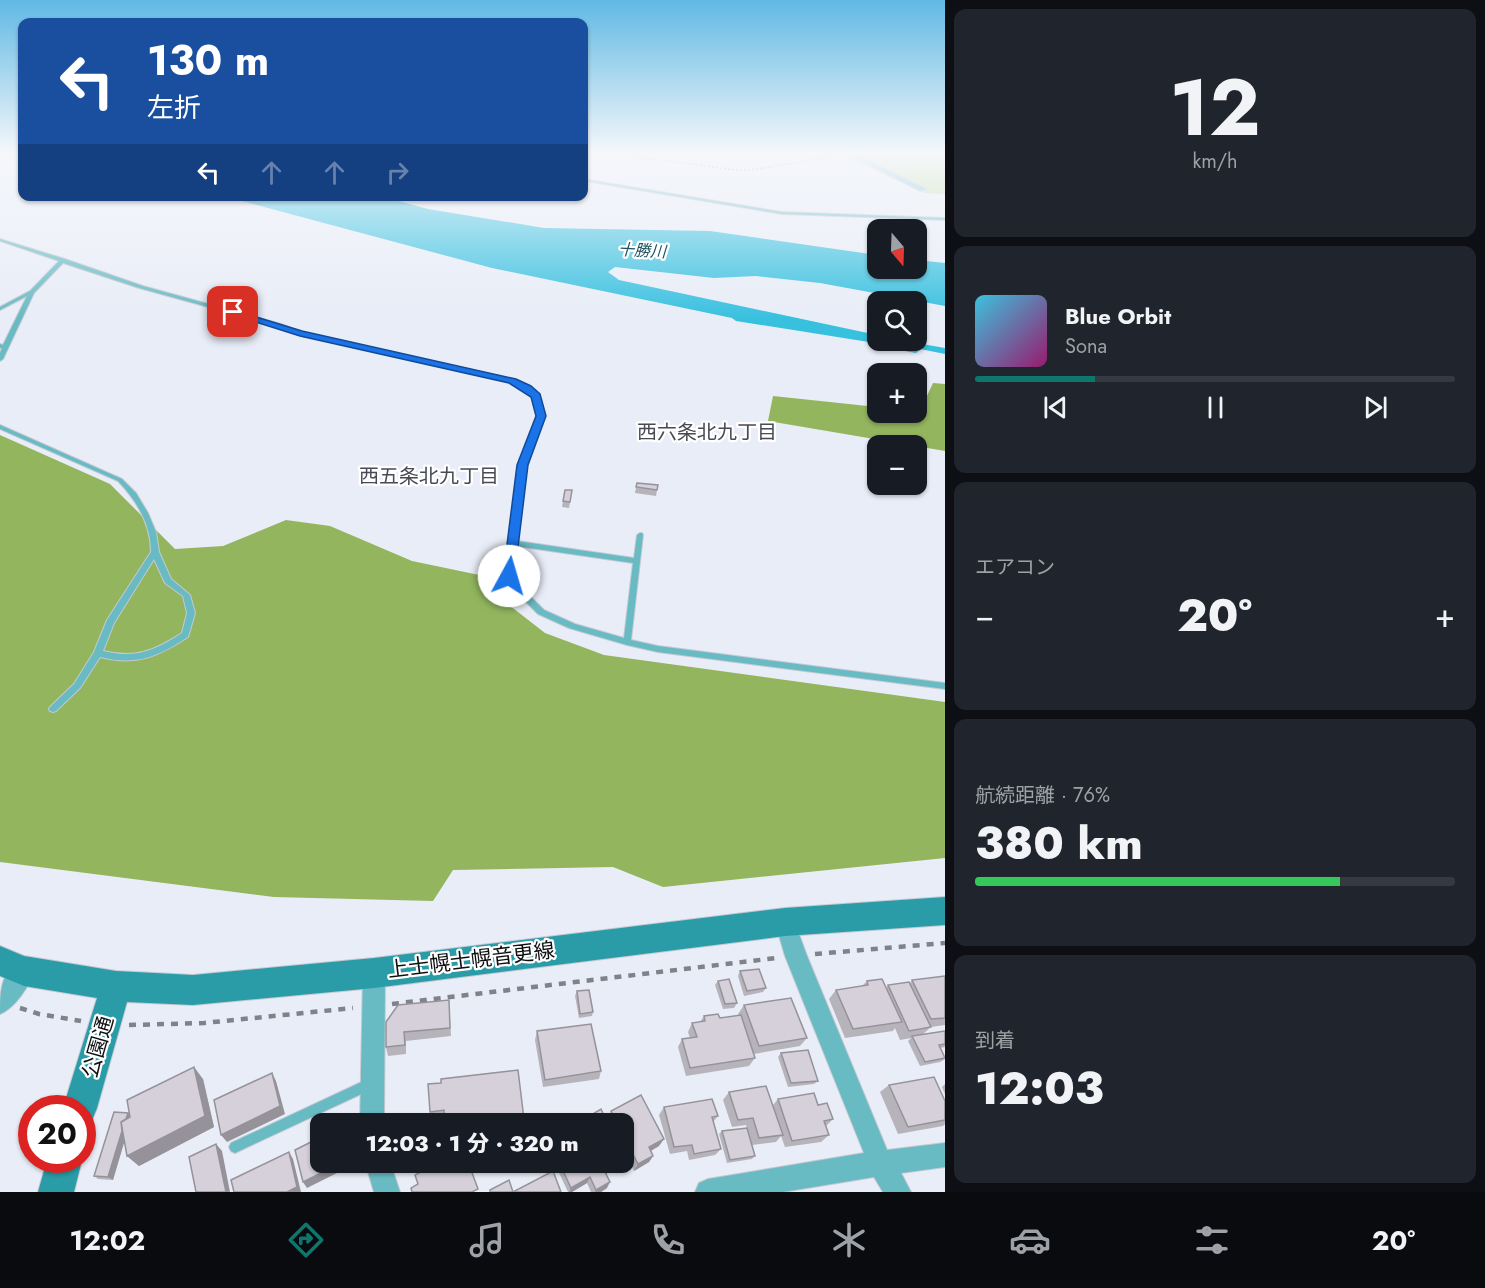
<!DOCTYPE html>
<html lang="ja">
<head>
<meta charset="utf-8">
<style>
  body { margin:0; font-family:Jost,"Noto Sans JP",sans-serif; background:#20242c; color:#f1f3f6; height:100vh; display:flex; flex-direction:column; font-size:22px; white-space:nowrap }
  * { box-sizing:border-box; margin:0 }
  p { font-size:20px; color:#9ea1a6 }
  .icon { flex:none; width:33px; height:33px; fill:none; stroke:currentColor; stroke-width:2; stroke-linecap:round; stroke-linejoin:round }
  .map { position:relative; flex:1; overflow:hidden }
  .details { display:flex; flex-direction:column; gap:9px; padding:9px; background:#0d0f14; width:540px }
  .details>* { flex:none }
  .top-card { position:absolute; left:18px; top:18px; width:570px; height:183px; border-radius:12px; box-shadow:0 2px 4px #0004; background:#1a4fa0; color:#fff; overflow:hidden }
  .needle { width:39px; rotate:161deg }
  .tools { position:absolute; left:867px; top:219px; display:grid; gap:12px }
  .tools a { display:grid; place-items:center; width:60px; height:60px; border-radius:12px; background:#171b24; box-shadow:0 2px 4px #0004; font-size:30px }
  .speed { position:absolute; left:18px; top:1095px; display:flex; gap:12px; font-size:30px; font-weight:700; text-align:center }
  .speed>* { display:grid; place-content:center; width:78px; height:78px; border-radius:50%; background:#171b24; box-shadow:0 2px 4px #0004; line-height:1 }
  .speed .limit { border:9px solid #d22; background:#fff; color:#111 }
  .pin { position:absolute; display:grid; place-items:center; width:51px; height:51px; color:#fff; margin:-26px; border-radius:12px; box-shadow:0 3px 9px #0006 }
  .me { position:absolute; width:66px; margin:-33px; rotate:6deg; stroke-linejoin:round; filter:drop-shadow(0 0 4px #0008) }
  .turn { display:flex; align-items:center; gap:21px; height:126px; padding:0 30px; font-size:27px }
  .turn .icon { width:78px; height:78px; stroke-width:2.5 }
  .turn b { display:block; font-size:42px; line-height:51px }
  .lanes { display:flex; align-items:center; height:57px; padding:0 30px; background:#0003; justify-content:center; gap:30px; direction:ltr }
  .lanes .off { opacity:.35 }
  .big { font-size:45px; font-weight:800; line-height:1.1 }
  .details .tile { flex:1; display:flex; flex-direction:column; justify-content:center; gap:9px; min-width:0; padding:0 21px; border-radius:12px; background:#20242c }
  .details .dial { align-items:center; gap:0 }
  .dial b { font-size:78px; line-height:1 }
  .song { display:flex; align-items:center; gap:18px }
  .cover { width:72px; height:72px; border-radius:9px; background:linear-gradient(135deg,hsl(190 70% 55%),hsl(320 70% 35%)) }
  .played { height:6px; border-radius:3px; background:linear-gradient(90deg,#0f766e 25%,#363941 25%) }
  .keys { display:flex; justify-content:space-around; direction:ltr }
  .heat { display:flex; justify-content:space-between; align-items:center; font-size:33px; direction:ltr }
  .charge { height:9px; border-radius:4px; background:linear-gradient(90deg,#34c759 76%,#363941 0) }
  .trip { position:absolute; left:310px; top:1113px; width:324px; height:60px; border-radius:12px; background:#171b24; box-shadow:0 2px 4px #0004; font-weight:800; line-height:60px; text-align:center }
  .dock { display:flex; height:96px; justify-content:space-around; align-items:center; background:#090b0e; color:#9ea1a6 }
  .dock .icon { width:42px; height:42px }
  .dock .selected { color:#0f766e }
  .dock b { font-size:27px; color:#f1f3f6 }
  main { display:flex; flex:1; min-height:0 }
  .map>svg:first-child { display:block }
  .green { fill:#bcda93 }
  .forest { fill:#92b55e }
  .water { fill:#38c0df }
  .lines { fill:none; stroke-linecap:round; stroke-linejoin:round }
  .lane-casing { stroke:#c6c9d2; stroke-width:2 }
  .street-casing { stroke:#c6c9d2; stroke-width:2 }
  .secondary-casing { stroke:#c6c9d2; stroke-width:2 }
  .path-far1 { stroke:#7f8288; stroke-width:1.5; stroke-dasharray:2 2; stroke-linecap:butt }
  .path { stroke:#7f8288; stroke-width:4.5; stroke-dasharray:7 7; stroke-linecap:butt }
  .lane { fill:#68bac3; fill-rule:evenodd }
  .street { fill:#68bac3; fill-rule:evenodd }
  .secondary { fill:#2a9ca7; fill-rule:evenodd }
  .wall { fill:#b7b3bb }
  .shaded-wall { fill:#959299 }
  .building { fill:#d5d0da; stroke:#959299; stroke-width:1.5 }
  .route { fill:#1a73e8; stroke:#114b97; stroke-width:1.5 }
  .labels { text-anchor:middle; stroke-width:4.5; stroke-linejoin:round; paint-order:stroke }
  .far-water-label { font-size:16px; font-style:italic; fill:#1e5461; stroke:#fff }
  .neighbourhood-label { font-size:20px; fill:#484b53; stroke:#fff }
  .near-street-label { font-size:21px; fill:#0e0f12; stroke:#fff }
</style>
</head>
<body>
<main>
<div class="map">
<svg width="945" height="1192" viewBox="0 0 945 1192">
  <rect width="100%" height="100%" fill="#e9edf7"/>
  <polygon class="green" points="838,153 945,153 945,194 924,193"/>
  <g class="forest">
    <polygon points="933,383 945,384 945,451 768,421 773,396 877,407 878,412 916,412 920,411"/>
    <polygon points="0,435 110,484 175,549 223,546 286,520 330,526 412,561 484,576 509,605 545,633 604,655 945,702 945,858 663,887 613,867 453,870 433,901 274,897 0,862"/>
  </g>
  <polygon class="water" points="227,197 384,197 428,209 544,228 710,231 877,255 878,268 916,268 917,260 945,263 945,306 820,283 756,276 714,278 615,267 608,272 619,280 877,335 878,340 905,341 945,348 945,354 920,349 916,353 882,347 875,343 736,321 732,318 492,268"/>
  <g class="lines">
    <g class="lane-casing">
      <g id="lane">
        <polygon points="584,179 782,212 945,218 945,220 782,214 584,181"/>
        <path d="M0,239L65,259L143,286L281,324L302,332L512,379L530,387L538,395L544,416L526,465L517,541L634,558L637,535L640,533H642L643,535L631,640L658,646L945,683V689L658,652L627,645L569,628L538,614L519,595L505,576L520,465L538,416L533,396L526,389L510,382L298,334L277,326L139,288L63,263L34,293L3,359L0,361V353L2,348H0V344L3,345L27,296L0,310V307L30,291L59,261L0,241ZM516,546L633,563L624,638L575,624L544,610L525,591L513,576Z"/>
        <path d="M0,425L122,479L136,493L148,513L156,532L159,552L171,579L190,595L195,613L188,637C157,657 137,666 100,657L80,688L56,711L53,712L50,711L49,709L50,707L74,684L94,652L107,620L151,552C151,524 137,501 118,481L0,429ZM154,559L165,583L183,596L187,613L182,633C154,651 135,659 103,651L114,623Z"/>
        <polygon points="368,1079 372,1081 374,1085 372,1089 239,1151 235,1153 231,1151 229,1147 231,1143"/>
      </g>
    </g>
    <g class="street-casing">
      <g id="street">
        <polygon points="845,153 853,153 927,189 920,191"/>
        <polygon points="785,912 792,915 807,956 887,1150 945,1143 945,1167 901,1173 911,1192 883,1192 874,1177 783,1192 695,1192 699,1183 708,1179 864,1153 785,956 775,922 778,915"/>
        <path d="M24,960L32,963L35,971C29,986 15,1008 0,1014C0,992 0,970 24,960Z"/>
        <polygon points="374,962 382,965 385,973 384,1124 360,1124 363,973 366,965"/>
        <polygon points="365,1162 390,1162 400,1192 374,1192"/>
      </g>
    </g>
    <g class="secondary-casing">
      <g id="secondary">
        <polygon points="945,897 945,925 785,936 374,988 193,1005 127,1002 97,1108 92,1120 82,1124 82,1108 63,1108 97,998 24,986 0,976 0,946 24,956 116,971 193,975 374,958 785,908"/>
        <polygon points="47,1160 82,1160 74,1192 38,1192"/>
      </g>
    </g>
    <polyline class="path-far1" points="605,153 736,170 750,170 837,156"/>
    <g class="path">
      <polyline points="815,954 945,943"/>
      <polyline points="392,1004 776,958"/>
      <polyline points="20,1008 39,1014 81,1021"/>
      <polyline points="129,1025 204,1023 353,1008"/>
    </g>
    <use href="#lane" class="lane"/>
    <use href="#street" class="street"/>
    <use href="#secondary" class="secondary"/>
  </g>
  <g class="wall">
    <polygon points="637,483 657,490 656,496 635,493"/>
    <polygon points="572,490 569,508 562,507 563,501"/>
    <polygon points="740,971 766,988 763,992 744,996 738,976"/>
    <polygon points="945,976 945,1025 931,1027 923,1034 945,1031 945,1047 940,1048 945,1059 940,1062 920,1066 908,1041 911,1038 900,1040 895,1028 893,1031 845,1038 829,999 836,990 862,986 867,981 886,988 888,985 910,983 912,980"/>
    <polygon points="718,981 737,1003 734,1008 723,1009 715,985"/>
    <polygon points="577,991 593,1012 592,1016 579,1018 575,996"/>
    <polygon points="449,1000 451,1036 406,1041 406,1054 388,1056 386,1047 386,1022"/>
    <polygon points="744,1005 807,1038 800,1046 754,1054 755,1058 749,1066 686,1076 678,1047 682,1039 690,1038 688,1032 692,1023 700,1022 704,1016 720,1018 739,1016 738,1014"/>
    <polygon points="537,1031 601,1071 599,1079 543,1087 535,1040"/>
    <polygon points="781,1053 818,1081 814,1084 788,1087 778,1057"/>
    <polygon points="203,1079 214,1127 139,1166 127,1156 124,1141 113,1180 98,1179 94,1176 130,1115"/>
    <polygon points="428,1084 524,1119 523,1124 444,1124 444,1121 431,1123"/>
    <polygon points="945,1084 945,1094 942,1087"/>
    <polygon points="889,1085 945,1101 945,1124 943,1126 898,1134 880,1092"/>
    <polygon points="729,1092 773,1105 778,1099 818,1105 833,1119 826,1126 829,1135 821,1142 785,1147 781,1136 776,1142 752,1145 746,1125 732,1127 723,1100"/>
    <polygon points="664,1107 718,1116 713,1122 721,1149 715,1155 689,1160 687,1151 670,1154 659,1115"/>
    <polygon points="611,1111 659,1146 651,1151 653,1156 649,1162 634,1171 624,1151 624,1124 610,1124 608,1119"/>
    <polygon points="722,1131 755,1156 752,1159 727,1163 719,1134"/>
    <polygon points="554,1162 623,1162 622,1164 606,1174 607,1188 601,1192 591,1192 587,1183 572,1192 568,1192"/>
  </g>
  <g class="shaded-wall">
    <polygon points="194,1067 203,1079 214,1127 139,1166 127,1156"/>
    <polygon points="272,1073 276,1081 285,1114 227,1142 221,1135"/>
    <polygon points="128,1113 132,1116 113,1180 108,1177"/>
    <polygon points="664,1139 659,1146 645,1154 649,1147"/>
    <polygon points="216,1144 222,1151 230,1192 226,1192"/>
    <polygon points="289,1152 293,1159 301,1192 287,1192"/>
    <polygon points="653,1156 649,1162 634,1171 638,1164"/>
    <polygon points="343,1162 359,1162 307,1188 303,1182"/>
    <polygon points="618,1162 623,1162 622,1164 601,1177 604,1170"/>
    <polygon points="590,1177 587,1183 572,1192 569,1192 571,1188"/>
    <polygon points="610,1182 607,1188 601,1192 595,1192 596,1190"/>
  </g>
  <g class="building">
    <polygon points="637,483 658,485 657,490 636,487"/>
    <polygon points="565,490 572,490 570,502 563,501"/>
    <polygon points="759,969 766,988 747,991 740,971"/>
    <polygon points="945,976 945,1018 931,1019 912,980"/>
    <polygon points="729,979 737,1003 725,1004 718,981"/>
    <polygon points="882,979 902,1022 853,1029 836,990 868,985 867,981"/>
    <polygon points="909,982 931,1027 909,1031 888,985"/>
    <polygon points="589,990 593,1012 580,1014 577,991"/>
    <polygon points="791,998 807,1038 759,1046 744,1005"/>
    <polygon points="449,1000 450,1028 404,1032 405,1045 386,1047 386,1022 398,1005"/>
    <polygon points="718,1014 720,1018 741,1015 755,1058 690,1068 682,1039 697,1037 692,1023 705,1021 704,1016"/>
    <polygon points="591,1024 601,1071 545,1080 537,1031"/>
    <polygon points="945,1031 945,1044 939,1045 945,1058 925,1062 912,1036"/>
    <polygon points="808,1050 818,1081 791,1083 781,1053"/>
    <polygon points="194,1067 205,1116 127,1156 121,1122 130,1117 127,1100"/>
    <polygon points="518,1070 524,1119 484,1124 444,1124 444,1110 430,1112 428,1084 441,1083 441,1079"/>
    <polygon points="272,1073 280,1106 221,1135 214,1100"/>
    <polygon points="934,1077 945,1101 945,1120 908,1127 889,1085"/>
    <polygon points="766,1086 783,1135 759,1138 753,1118 738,1120 729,1092"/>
    <polygon points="814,1093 818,1105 827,1103 833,1119 824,1121 829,1135 792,1141 778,1099"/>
    <polygon points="641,1095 664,1139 649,1147 653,1156 638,1164 624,1137 624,1124 617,1124 611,1111"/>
    <polygon points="712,1099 718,1116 712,1117 721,1149 694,1154 692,1145 674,1147 664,1107"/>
    <polygon points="601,1109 608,1124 576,1124"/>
    <polygon points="114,1112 128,1113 126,1119 121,1122 122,1131 108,1177 94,1176"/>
    <polygon points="747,1128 755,1156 730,1160 722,1131"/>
    <polygon points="321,1137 321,1162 343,1162 303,1182 295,1150"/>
    <polygon points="216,1144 226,1192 196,1192 189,1157"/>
    <polygon points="289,1152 297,1187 287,1192 234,1192 231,1180"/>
    <polygon points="439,1162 468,1162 478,1189 472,1192 412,1192 411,1188 418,1184 415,1175"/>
    <polygon points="559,1162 618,1162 604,1170 610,1182 596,1190 590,1177 571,1188"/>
    <polygon points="553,1171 561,1192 490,1192 490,1190 509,1180 513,1192"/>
  </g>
  <linearGradient id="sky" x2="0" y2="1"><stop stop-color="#61b9e4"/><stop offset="0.48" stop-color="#f5f7fb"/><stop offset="1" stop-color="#f5f7fb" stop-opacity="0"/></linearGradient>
  <rect width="945" height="319" fill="url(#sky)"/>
  <polygon class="route" points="233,310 302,331 516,379 531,386 540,394 546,416 528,465 514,580 505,580 503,576 517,465 536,416 531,397 509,383 300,336 230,314 230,311"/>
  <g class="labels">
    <g class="far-water-label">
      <text transform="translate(642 250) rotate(3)" y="6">十勝川</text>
    </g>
    <g class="neighbourhood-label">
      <text x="707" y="439">西六条北九丁目</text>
      <text x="429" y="483">西五条北九丁目</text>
    </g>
    <g class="near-street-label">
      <text transform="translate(471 960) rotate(-7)" y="7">上士幌士幌音更線</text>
      <text transform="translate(98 1047) rotate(-74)" y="7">公園通</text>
    </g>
  </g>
</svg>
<div class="tools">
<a><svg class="needle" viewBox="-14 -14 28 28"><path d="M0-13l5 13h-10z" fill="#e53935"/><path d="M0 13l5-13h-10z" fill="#9ea1a6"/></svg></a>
<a><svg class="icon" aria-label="search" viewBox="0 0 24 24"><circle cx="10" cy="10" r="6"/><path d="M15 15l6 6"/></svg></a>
<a>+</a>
<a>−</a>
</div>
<div class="speed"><div class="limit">20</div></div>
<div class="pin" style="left:233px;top:312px;background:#d93025"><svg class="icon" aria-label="arrive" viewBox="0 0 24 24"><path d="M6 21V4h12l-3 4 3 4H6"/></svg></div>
<svg class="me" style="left:509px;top:576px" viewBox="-20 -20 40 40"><circle r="19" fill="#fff"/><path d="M0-13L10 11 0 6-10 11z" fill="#1a73e8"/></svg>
<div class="trip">12:03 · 1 分 · 320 m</div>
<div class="top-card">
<div class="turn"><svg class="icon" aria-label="left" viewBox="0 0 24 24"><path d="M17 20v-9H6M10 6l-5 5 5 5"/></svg><div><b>130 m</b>左折</div></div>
<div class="lanes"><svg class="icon" aria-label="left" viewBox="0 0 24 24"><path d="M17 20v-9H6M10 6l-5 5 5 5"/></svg><svg class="icon off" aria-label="ahead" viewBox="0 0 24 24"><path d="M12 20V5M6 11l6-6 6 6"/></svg><svg class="icon off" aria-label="ahead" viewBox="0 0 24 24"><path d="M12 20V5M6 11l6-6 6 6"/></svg><svg class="icon off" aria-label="right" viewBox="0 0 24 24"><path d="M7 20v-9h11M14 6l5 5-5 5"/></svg></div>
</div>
</div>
<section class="details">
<div class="tile dial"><b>12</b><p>km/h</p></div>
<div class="tile">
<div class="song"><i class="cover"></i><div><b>Blue Orbit</b><p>Sona</p></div></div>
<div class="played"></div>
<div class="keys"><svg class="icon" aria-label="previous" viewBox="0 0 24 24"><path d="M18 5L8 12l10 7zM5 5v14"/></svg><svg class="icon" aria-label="pause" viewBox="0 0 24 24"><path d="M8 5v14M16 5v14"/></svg><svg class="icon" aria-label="next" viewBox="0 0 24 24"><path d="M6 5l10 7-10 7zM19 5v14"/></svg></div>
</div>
<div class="tile"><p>エアコン</p>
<div class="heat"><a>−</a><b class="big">20°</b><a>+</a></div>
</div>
<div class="tile"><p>航続距離 · 76%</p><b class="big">380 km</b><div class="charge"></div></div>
<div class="tile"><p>到着</p><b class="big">12:03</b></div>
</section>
</main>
<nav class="dock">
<b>12:02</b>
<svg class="icon selected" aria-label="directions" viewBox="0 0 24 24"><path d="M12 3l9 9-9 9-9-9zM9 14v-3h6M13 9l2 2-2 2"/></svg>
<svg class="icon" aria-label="music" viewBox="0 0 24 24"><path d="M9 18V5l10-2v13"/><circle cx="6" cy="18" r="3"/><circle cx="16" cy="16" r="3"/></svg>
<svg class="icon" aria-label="phone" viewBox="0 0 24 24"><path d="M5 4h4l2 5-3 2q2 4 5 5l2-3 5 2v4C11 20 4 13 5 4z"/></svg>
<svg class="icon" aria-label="climate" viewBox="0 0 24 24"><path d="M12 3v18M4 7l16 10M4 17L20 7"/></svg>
<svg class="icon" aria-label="car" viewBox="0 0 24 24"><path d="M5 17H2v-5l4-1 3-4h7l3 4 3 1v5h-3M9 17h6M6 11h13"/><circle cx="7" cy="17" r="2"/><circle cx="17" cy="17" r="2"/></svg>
<svg class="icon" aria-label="filters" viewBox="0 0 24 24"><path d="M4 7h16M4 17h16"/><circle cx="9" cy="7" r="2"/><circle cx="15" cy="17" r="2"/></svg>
<b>20°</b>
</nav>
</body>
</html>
